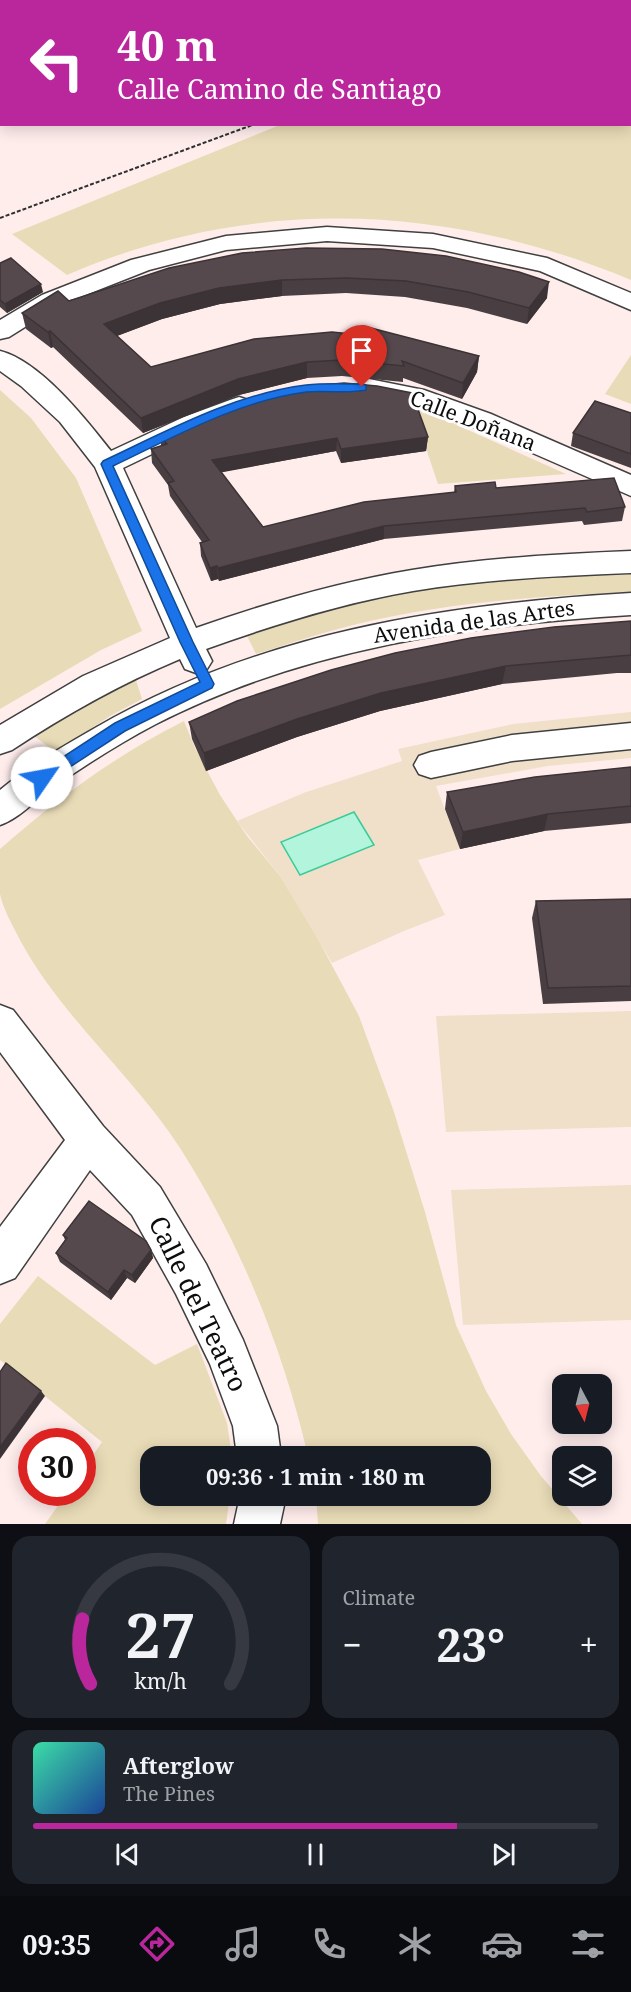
<!DOCTYPE html>
<html lang="en">
<head>
<meta charset="utf-8">
<style>
  body { margin:0; font-family:"Noto Serif",serif; background:#20242c; color:#f1f3f6; height:100vh; display:flex; flex-direction:column; font-size:22px; white-space:nowrap }
  * { box-sizing:border-box; margin:0 }
  p { font-size:20px; color:#9ea1a6 }
  .icon { flex:none; width:33px; height:33px; fill:none; stroke:currentColor; stroke-width:2; stroke-linecap:round; stroke-linejoin:round }
  .map { position:relative; height:1524px; overflow:hidden }
  .details { display:flex; flex-direction:column; gap:12px; padding:12px; background:#0d0f14; flex:1 }
  .details>* { flex:none }
  .hud { position:absolute; left:0px; top:0px; width:632px; height:126px; box-shadow:0 3px 15px #0003; background:#ba279c; color:#fff; overflow:hidden }
  .needle { width:39px; rotate:173deg }
  .controls { position:absolute; left:552px; top:1374px; display:grid; gap:12px }
  .controls a { display:grid; place-items:center; width:60px; height:60px; border-radius:12px; background:#171b24; box-shadow:0 3px 15px #0003; font-size:30px }
  .speed { position:absolute; left:18px; top:1428px; display:flex; gap:12px; font-size:30px; font-weight:700; text-align:center }
  .speed>* { display:grid; place-content:center; width:78px; height:78px; border-radius:50%; background:#171b24; box-shadow:0 3px 15px #0003; line-height:1 }
  .speed .limit { border:9px solid #d22; background:#fff; color:#111 }
  .pin { position:absolute; display:grid; place-items:center; width:51px; height:51px; color:#fff; margin:-62px -26px; border-radius:50% 50% 50% 0; rotate:-45deg; box-shadow:0 0 6px #0007 }
  .pin .icon { rotate:45deg }
  .me { position:absolute; width:66px; margin:-33px; rotate:57deg; stroke-linejoin:round; filter:drop-shadow(0 0 4px #0008) }
  .turn { display:flex; align-items:center; gap:21px; height:126px; padding:0 18px; font-size:27px }
  .turn .icon { width:78px; height:78px; stroke-width:2.5 }
  .turn b { display:block; font-size:42px; line-height:51px }
  .big { font-size:45px; font-weight:700; line-height:1.1 }
  .details .widget { flex:1; display:flex; flex-direction:column; justify-content:center; gap:9px; min-width:0; padding:0 21px; border-radius:18px; background:#20242c }
  .details .dial { align-items:center; gap:0 }
  .dial svg { height:156px; overflow:visible; fill:none; stroke:#363941; stroke-width:7; stroke-linecap:round; text-anchor:middle }
  .dial text { fill:#f1f3f6; stroke:none }
  .song { display:flex; align-items:center; gap:18px }
  .cover { width:72px; height:72px; border-radius:9px; background:linear-gradient(135deg,hsl(160 70% 55%),hsl(220 70% 35%)) }
  .played { height:6px; border-radius:3px; background:linear-gradient(90deg,#ba279c 75%,#363941 75%) }
  .keys { display:flex; justify-content:space-around; direction:ltr }
  .heat { display:flex; justify-content:space-between; align-items:center; font-size:33px; direction:ltr }
  .details .tiles { flex:1; display:grid; gap:12px; grid-template-columns:1fr 1fr }
  .widget:last-child { grid-column:span 2 }
  .trip { position:absolute; left:140px; top:1446px; width:351px; height:60px; border-radius:18px; background:#171b24; box-shadow:0 3px 15px #0003; font-weight:700; line-height:60px; text-align:center }
  .tab-bar { display:flex; height:96px; justify-content:space-around; align-items:center; background:#090b0e; color:#9ea1a6 }
  .tab-bar .icon { width:42px; height:42px }
  .tab-bar .active { color:#ba279c }
  .tab-bar b { font-size:27px; color:#f1f3f6 }
  .map>svg:first-child { display:block }
  .green { fill:#e8dbb7 }
  .pitch { fill:#f0e0c9 }
  .water { fill:#b2f5dc; stroke:#3acb99; stroke-width:1.5 }
  .lines { fill:none; stroke-linecap:round; stroke-linejoin:round }
  .street-casing { stroke:#404040; stroke-width:3 }
  .path { stroke:#2f2f2f; stroke-width:2; stroke-dasharray:4 2; stroke-linecap:butt }
  .street { fill:#fff; fill-rule:evenodd }
  .wall { fill:#493f42 }
  .shaded-wall { fill:#3c3336 }
  .building { fill:#55494d; stroke:#3c3336; stroke-width:1.5 }
  .route { fill:#1a73e8; stroke:#114b97; stroke-width:1.5 }
  .labels { text-anchor:middle; stroke-width:6; stroke-linejoin:round; paint-order:stroke }
  .street-label { font-size:21px; fill:#0d0d0d; stroke:#fff }
  .near-street-label { font-size:26px; fill:#0d0d0d; stroke:#fff }
</style>
</head>
<body>
<div class="map">
<svg width="631" height="1524" viewBox="0 0 631 1524">
  <rect width="100%" height="100%" fill="#ffedec"/>
  <g class="green">
    <path d="M590,0H631V280C447,203 251,195 67,275L12,234L280,125L630,124V2L587,1Z"/>
    <polygon points="631,355 631,404 605,394"/>
    <polygon points="0,390 31,418 76,478 142,631 101,650 0,709"/>
    <polygon points="412,407 439,417 566,474 438,484"/>
    <path d="M631,572V592C539,596 443,603 353,625C321,633 288,644 256,654L246,634C299,618 352,603 407,593C480,579 556,575 631,572Z"/>
    <polygon points="135,677 142,699 110,716 55,752 33,735"/>
    <path d="M184,721L195,748L220,795L247,836L280,876L311,926L359,1016L393,1109L425,1212L456,1325L486,1391L511,1434L541,1476L582,1524H318L316,1496H480V1456H308C283,1348 240,1242 180,1148C132,1074 62,1018 20,940C13,926 3,909 0,894C0,880 0,863 0,849C57,799 116,755 184,721Z"/>
    <polygon points="38,1276 155,1365 197,1344 227,1423 232,1456 150,1456 150,1496 230,1496 226,1524 45,1524 67,1493 82,1492 83,1470 102,1442 0,1360 0,1324"/>
  </g>
  <g class="pitch">
    <polygon points="631,712 631,758 548,766 436,786 460,849 418,860 445,915 404,931 332,963 280,876 237,821 306,792 402,761 398,749 513,724"/>
    <polygon points="631,1011 631,1127 446,1132 436,1016"/>
    <polygon points="631,1185 631,1320 463,1325 451,1190"/>
  </g>
  <polygon class="water" points="354,812 374,845 300,875 281,842"/>
  <g class="lines">
    <g class="street-casing">
      <g id="street">
        <polygon points="327,227 433,234 547,258 631,293 631,310 540,271 433,248 327,241 226,250 149,270 60,305 9,337 0,339 0,320 42,295 131,260 226,236"/>
        <path d="M0,351C40,361 86,419 111,451L184,417L230,400L239,397L248,400L252,406L248,412L204,429L123,468L196,628C267,603 339,582 412,570C484,558 559,554 631,551V573C559,576 484,579 413,591C342,603 273,625 206,649L212,661L207,669L196,673L185,669L180,659C120,684 65,715 12,750L0,754V725L83,676L170,638L95,467L60,422L21,386L0,371Z"/>
        <polygon points="369,379 424,390 491,414 631,475 631,496 471,426 410,404 360,394 356,388 360,382"/>
        <path d="M631,593V615C467,625 304,648 156,724C120,743 85,765 51,789C34,801 20,818 0,825V790C29,766 62,747 95,728C259,633 444,604 631,593Z"/>
        <polygon points="631,723 631,749 512,761 431,778 419,774 414,765 419,756 431,752 512,735"/>
        <polygon points="0,1005 13,1010 103,1126 160,1187 206,1264 243,1340 277,1426 281,1456 237,1456 233,1426 210,1364 176,1294 132,1215 90,1170 15,1278 0,1284 0,1227 65,1140 0,1052"/>
        <polygon points="240,1496 286,1496 280,1524 234,1524"/>
      </g>
    </g>
    <g class="path">
      <polyline points="470,0 473,2"/>
      <polyline points="103,124 107,124"/>
      <polyline points="0,218 255,124"/>
    </g>
    <use href="#street" class="street"/>
  </g>
  <g class="wall">
    <polygon points="242,253 547,298 527,324 467,308 405,297 346,293 282,296 220,304 162,319 117,336 151,367 254,339 479,356 477,372 462,399 403,378 403,382 342,376 307,378 239,395 143,433 53,347 51,348 26,329 22,313"/>
    <polygon points="0,263 43,292 7,313 0,307"/>
    <polygon points="631,413 631,468 571,446 573,433"/>
    <polygon points="428,437 426,451 341,463 336,451 221,472 263,527 454,492 455,486 496,488 625,507 622,521 584,525 582,521 384,539 219,581 218,579 211,581 201,556 200,543 202,542 170,496 168,485 152,463 151,449 161,446 161,438"/>
    <polygon points="631,621 631,673 617,673 502,684 380,711 297,737 206,771 192,739 189,722"/>
    <polygon points="631,767 631,823 544,831 460,849 445,809 447,792"/>
    <polygon points="631,899 631,1001 543,1004 532,918 536,901"/>
    <polygon points="63,1235 151,1250 153,1258 135,1283 127,1278 111,1300 60,1262 56,1253 65,1240"/>
  </g>
  <g class="shaded-wall">
    <polygon points="282,280 282,296 220,304 162,319 106,340 104,324 160,303 219,288"/>
    <polygon points="549,282 547,298 527,324 529,308"/>
    <polygon points="41,284 43,292 7,313 5,304"/>
    <polygon points="50,331 53,347 51,348 48,332"/>
    <polygon points="479,356 477,372 462,399 463,383"/>
    <polygon points="307,362 307,378 239,395 143,433 141,418 238,379"/>
    <polygon points="428,437 426,451 341,463 341,449"/>
    <polygon points="337,438 336,451 213,474 212,460"/>
    <polygon points="384,526 384,539 219,581 218,568"/>
    <polygon points="217,566 218,579 211,581 210,568"/>
    <polygon points="506,666 502,684 380,711 297,737 206,771 204,753 297,719 381,693"/>
    <polygon points="548,814 544,831 460,849 463,832"/>
    <polygon points="151,1250 153,1258 135,1283 132,1275"/>
    <polygon points="124,1270 127,1278 111,1300 108,1292"/>
    <polygon points="41,1391 45,1396 0,1459 0,1447"/>
  </g>
  <g class="building">
    <polygon points="306,248 382,249 446,256 519,272 549,282 529,308 468,292 406,281 347,278 282,280 219,288 160,303 104,324 151,367 254,339 332,332 361,335 363,326 479,356 463,383 402,361 404,366 342,360 307,362 238,379 141,418 50,331 48,332 22,313 58,291 69,301 169,268 242,253"/>
    <polygon points="11,258 41,284 5,304 0,300 0,263"/>
    <polygon points="344,383 377,386 412,393 428,437 341,449 337,438 212,460 263,527 364,502 456,492 455,486 495,482 496,488 614,478 625,507 587,512 585,508 384,526 218,568 217,566 210,568 200,543 209,540 168,483 174,481 151,449 167,444 161,438 214,414 278,392 311,386"/>
    <polygon points="595,401 631,413 631,454 573,433"/>
    <polygon points="631,621 631,655 506,666 381,693 297,719 204,753 189,722 237,701 331,670 395,653 471,638 554,627"/>
    <polygon points="631,767 631,806 548,814 463,832 447,792 535,777"/>
    <polygon points="631,899 631,986 548,988 536,901"/>
    <polygon points="89,1201 146,1241 151,1250 132,1275 124,1270 108,1292 56,1253 67,1238 63,1235"/>
    <polygon points="6,1363 41,1391 0,1447 0,1372"/>
  </g>
  <path class="route" d="M362,384L366,385V390C347,394 326,390 306,392C238,401 174,437 113,466L193,642L214,684L212,688L125,731L47,782H37L35,778L37,774L115,723L200,682L180,642L101,464L103,461C167,431 234,394 306,385C324,383 344,384 362,384Z"/>
  <g class="labels">
    <g class="street-label">
      <text transform="translate(473 421) rotate(21)" y="7">Calle Doñana</text>
      <text transform="translate(474 622) rotate(-8)" y="7">Avenida de las Artes</text>
    </g>
    <g class="near-street-label">
      <text transform="translate(198 1304) rotate(64)" y="9">Calle del Teatro</text>
    </g>
  </g>
</svg>
<div class="controls">
<a><svg class="needle" viewBox="-14 -14 28 28"><path d="M0-13l5 13h-10z" fill="#e53935"/><path d="M0 13l5-13h-10z" fill="#9ea1a6"/></svg></a>
<a><svg class="icon" aria-label="layers" viewBox="0 0 24 24"><path d="M12 4l9 5-9 5-9-5zM3 14l9 5 9-5"/></svg></a>
</div>
<div class="speed"><div class="limit">30</div></div>
<div class="pin" style="left:362px;top:387px;background:#d93025"><svg class="icon" aria-label="arrive" viewBox="0 0 24 24"><path d="M6 21V4h12l-3 4 3 4H6"/></svg></div>
<svg class="me" style="left:42px;top:778px" viewBox="-20 -20 40 40"><circle r="19" fill="#fff"/><path d="M0-13L10 11 0 6-10 11z" fill="#1a73e8"/></svg>
<div class="trip">09:36 · 1 min · 180 m</div>
<div class="hud">
<div class="turn"><svg class="icon" aria-label="left" viewBox="0 0 24 24"><path d="M17 20v-9H6M10 6l-5 5 5 5"/></svg><div><b>40 m</b>Calle Camino de Santiago</div></div>
</div>
</div>
<section class="details">
<div class="tiles">
<div class="widget dial"><svg viewBox="0 0 100 80">
<path d="M14 69A42 42 0 1 1 86 69"/>
<path d="M14 69A42 42 0 0 1 10 36" stroke="#ba279c"/>
<text x="50" y="56" font-size="32" font-weight="700">27</text>
<text x="50" y="72" font-size="11">km/h</text>
</svg></div>
<div class="widget"><p>Climate</p>
<div class="heat"><a>−</a><b class="big">23°</b><a>+</a></div>
</div>
<div class="widget">
<div class="song"><i class="cover"></i><div><b>Afterglow</b><p>The Pines</p></div></div>
<div class="played"></div>
<div class="keys"><svg class="icon" aria-label="previous" viewBox="0 0 24 24"><path d="M18 5L8 12l10 7zM5 5v14"/></svg><svg class="icon" aria-label="pause" viewBox="0 0 24 24"><path d="M8 5v14M16 5v14"/></svg><svg class="icon" aria-label="next" viewBox="0 0 24 24"><path d="M6 5l10 7-10 7zM19 5v14"/></svg></div>
</div>
</div>
</section>
<nav class="tab-bar">
<b>09:35</b>
<svg class="icon active" aria-label="directions" viewBox="0 0 24 24"><path d="M12 3l9 9-9 9-9-9zM9 14v-3h6M13 9l2 2-2 2"/></svg>
<svg class="icon" aria-label="music" viewBox="0 0 24 24"><path d="M9 18V5l10-2v13"/><circle cx="6" cy="18" r="3"/><circle cx="16" cy="16" r="3"/></svg>
<svg class="icon" aria-label="phone" viewBox="0 0 24 24"><path d="M5 4h4l2 5-3 2q2 4 5 5l2-3 5 2v4C11 20 4 13 5 4z"/></svg>
<svg class="icon" aria-label="climate" viewBox="0 0 24 24"><path d="M12 3v18M4 7l16 10M4 17L20 7"/></svg>
<svg class="icon" aria-label="car" viewBox="0 0 24 24"><path d="M5 17H2v-5l4-1 3-4h7l3 4 3 1v5h-3M9 17h6M6 11h13"/><circle cx="7" cy="17" r="2"/><circle cx="17" cy="17" r="2"/></svg>
<svg class="icon" aria-label="filters" viewBox="0 0 24 24"><path d="M4 7h16M4 17h16"/><circle cx="9" cy="7" r="2"/><circle cx="15" cy="17" r="2"/></svg>
</nav>
</body>
</html>
